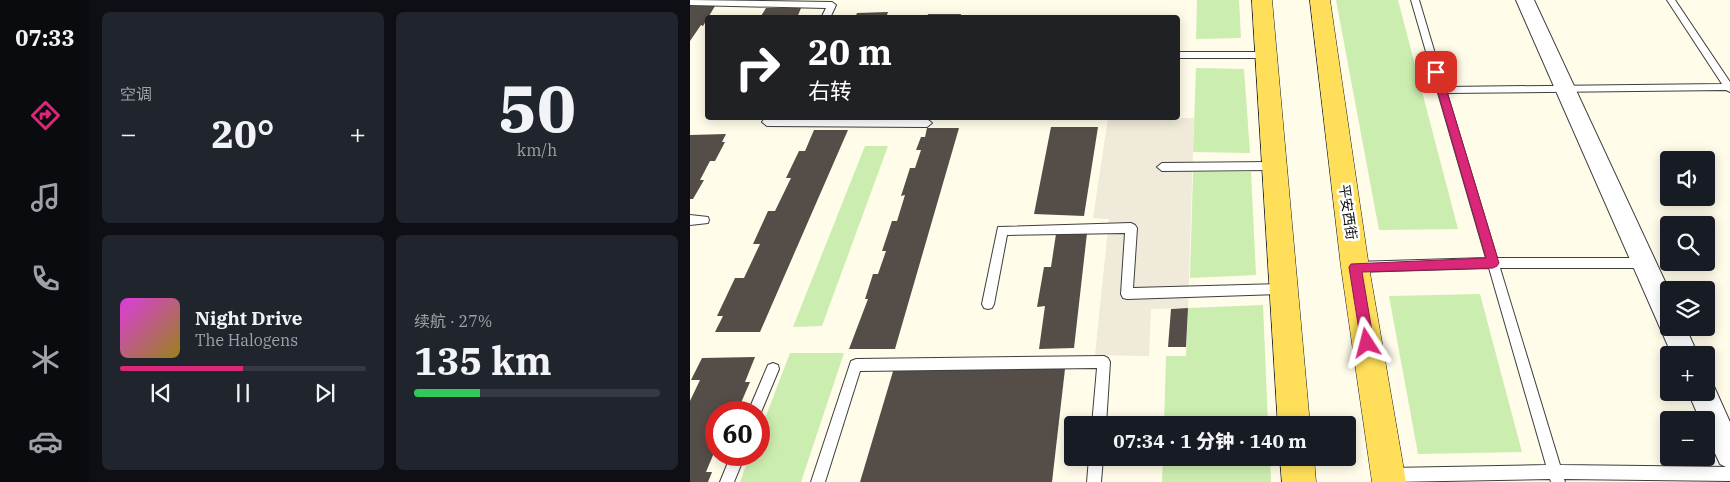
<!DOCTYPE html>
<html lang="zh">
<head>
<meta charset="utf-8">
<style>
  body { margin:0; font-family:"IBM Plex Serif","Noto Sans SC",serif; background:#20242c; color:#f1f3f6; height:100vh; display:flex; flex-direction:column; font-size:19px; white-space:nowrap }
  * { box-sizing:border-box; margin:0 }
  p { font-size:16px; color:#9ea1a6 }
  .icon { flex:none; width:28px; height:28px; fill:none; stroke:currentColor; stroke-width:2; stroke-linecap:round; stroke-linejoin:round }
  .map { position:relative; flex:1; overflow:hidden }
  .sheet { display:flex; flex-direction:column; gap:12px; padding:12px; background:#0d0f14; width:600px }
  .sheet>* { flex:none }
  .top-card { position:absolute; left:15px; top:15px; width:475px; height:105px; border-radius:5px; box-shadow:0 2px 12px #0003; background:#202124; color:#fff; overflow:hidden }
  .buttons { position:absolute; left:970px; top:151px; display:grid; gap:10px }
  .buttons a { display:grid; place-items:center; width:55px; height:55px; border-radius:5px; background:#171b24; box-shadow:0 2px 12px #0003; font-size:25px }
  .speed { position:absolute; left:15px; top:401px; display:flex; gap:10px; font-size:25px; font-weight:700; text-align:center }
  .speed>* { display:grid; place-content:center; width:65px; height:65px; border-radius:50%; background:#171b24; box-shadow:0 2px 12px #0003; line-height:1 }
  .speed .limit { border:8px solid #d22; background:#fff; color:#111 }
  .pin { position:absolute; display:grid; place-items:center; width:42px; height:42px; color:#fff; margin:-21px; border-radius:10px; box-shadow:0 2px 8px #0006 }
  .me { position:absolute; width:55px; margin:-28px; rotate:351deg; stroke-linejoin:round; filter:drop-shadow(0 0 4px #0008) }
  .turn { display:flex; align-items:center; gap:18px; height:105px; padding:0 20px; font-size:22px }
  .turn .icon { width:65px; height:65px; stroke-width:2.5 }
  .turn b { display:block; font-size:35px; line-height:42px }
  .big { font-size:38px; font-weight:800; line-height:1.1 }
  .sheet .tile { flex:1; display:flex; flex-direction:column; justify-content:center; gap:8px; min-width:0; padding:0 18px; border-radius:8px; background:#20242c }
  .sheet .dial { align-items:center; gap:0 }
  .dial b { font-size:65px; line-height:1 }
  .song { display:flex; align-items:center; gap:15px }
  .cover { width:60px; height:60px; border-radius:8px; background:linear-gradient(135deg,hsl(300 70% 55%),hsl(50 70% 35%)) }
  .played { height:5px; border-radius:2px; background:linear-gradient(90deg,#db2777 50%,#363941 50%) }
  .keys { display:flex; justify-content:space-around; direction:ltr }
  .heat { display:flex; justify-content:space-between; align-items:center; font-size:28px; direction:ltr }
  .charge { height:8px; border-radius:4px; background:linear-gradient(90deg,#34c759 27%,#363941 0) }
  .sheet .tiles { flex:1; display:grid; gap:12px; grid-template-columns:repeat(2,1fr) }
  .trip { position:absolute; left:374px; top:416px; width:292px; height:50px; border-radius:5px; background:#171b24; box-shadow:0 2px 12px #0003; font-weight:800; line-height:50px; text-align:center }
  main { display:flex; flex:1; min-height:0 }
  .dock { display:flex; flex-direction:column; width:90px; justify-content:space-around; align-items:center; background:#090b0e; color:#9ea1a6 }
  .dock .icon { width:35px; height:35px }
  .dock .active { color:#db2777 }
  .dock b { font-size:22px; color:#f1f3f6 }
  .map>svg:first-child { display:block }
  .green { fill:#ccedb0 }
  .plaza { fill:#efead9 }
  .building { fill:#554d47 }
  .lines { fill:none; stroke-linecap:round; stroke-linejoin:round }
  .lane-casing { stroke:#3e3e3e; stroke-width:2 }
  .street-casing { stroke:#3e3e3e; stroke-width:2 }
  .primary-casing { stroke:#1c1c1c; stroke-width:1 }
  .lane { fill:#fff; fill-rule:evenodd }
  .street { fill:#fff; fill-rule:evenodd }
  .primary { fill:#ffdf5a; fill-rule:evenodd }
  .route { fill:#db2777; stroke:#8e194d }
  .labels { text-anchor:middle; stroke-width:5; stroke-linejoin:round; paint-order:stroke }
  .street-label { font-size:14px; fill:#0b0b0b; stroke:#fff }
</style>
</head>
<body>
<main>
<nav class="dock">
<b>07:33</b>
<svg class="icon active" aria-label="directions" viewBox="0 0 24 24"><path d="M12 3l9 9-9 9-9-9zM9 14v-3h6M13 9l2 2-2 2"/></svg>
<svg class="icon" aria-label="music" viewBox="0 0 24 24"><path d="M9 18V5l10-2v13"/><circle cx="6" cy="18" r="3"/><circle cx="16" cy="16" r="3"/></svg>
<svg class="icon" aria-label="phone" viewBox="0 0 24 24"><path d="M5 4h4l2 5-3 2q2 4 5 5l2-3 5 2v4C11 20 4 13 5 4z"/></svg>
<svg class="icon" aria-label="climate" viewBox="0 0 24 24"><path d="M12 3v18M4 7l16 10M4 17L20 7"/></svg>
<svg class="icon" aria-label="car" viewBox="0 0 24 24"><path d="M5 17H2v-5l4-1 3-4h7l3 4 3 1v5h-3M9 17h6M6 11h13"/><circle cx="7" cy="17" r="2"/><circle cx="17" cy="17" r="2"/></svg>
</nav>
<section class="sheet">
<div class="tiles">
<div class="tile"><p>空调</p>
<div class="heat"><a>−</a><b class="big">20°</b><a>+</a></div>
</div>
<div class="tile dial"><b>50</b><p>km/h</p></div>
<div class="tile">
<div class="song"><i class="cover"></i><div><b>Night Drive</b><p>The Halogens</p></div></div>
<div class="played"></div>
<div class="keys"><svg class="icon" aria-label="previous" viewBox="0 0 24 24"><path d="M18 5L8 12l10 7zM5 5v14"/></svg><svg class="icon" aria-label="pause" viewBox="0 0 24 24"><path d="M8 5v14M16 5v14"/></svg><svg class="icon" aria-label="next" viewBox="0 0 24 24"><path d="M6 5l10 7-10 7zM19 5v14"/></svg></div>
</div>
<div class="tile"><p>续航 · 27%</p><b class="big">135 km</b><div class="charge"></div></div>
</div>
</section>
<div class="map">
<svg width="1040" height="482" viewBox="0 0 1040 482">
  <rect width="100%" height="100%" fill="#fffcea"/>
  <g class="green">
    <polygon points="507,0 549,0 551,38 506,39"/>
    <polygon points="646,0 708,0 768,229 689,230"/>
    <polygon points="506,68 554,69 560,153 503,152"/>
    <polygon points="175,146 198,146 132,326 103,327"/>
    <polygon points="503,172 561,172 566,275 500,278"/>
    <polygon points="790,294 832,452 728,454 699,296"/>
    <polygon points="573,305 578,425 474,425 476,356 496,356 498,308"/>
    <polygon points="100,353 154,353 111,482 50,482 60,455 69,455 69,434"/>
    <polygon points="473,458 580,458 581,482 472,482"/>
  </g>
  <polygon class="plaza" points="418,118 504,118 498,308 461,309 459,356 405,355 419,219 403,218"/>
  <g class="building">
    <polygon points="0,6 25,6 13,26 11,25 0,41"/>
    <polygon points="76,8 111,8 107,18 71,16"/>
    <polygon points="198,12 196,18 165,18 167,13"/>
    <polygon points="238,14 271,14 270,18 237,18"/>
    <polygon points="361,127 408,127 394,216 344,214"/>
    <polygon points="237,128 269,128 205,349 159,349 178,299 175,299 183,274 188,274 196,251 192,251 202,221 207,221 215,195 211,196 220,168 225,168 231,150 226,150 231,137 235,137"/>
    <polygon points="124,130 158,130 70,332 25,332 33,316 27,316 45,278 54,278 70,244 63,244 78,211 85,211 101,178 96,178 109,151 115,151"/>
    <polygon points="36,134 32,142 35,142 25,161 20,161 10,180 14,180 3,199 0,199 0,135"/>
    <polygon points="397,233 384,348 349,349 355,306 347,307 354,267 361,267 366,234"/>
    <polygon points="498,308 496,347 478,347 481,309"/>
    <polygon points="65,357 55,382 60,382 47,412 26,412 26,448 16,472 22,472 18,482 0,482 0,401 10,380 1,380 12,358"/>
    <polygon points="204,368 375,369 362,482 170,482"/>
  </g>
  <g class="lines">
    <g class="lane-casing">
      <g id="lane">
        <polygon points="0,0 142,2 146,5 140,18 131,18 136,8 0,5"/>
        <polygon points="721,0 729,0 755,87 1032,84 977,0 985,0 1040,82 1040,92 1036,90 757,93 807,258 954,258 958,259 960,263 958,267 954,268 810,268 870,465 1040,467 1040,481 874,479 875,482 861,482 860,479 700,482 695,480 693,475 695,470 700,468 856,465 799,268 665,272 661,271 659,267 661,263 665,262 796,258"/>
        <polygon points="488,52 575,52 580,55 575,58 488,58"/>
        <polygon points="75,118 237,119 242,123 237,127 77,126 72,122"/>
        <polygon points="583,162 588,166 583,170 472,171 467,167 472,163"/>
        <polygon points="0,215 18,217 19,220 18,223 0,225"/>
        <polygon points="441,223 445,225 447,228 443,288 592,284 596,285 598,289 596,293 592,294 437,299 433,298 431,294 435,233 317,235 304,304 302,308 298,309 294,308 292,304 308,227"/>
        <polygon points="414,356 418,358 420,362 416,425 402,425 407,368 170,371 135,482 121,482 161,361 166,359"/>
        <polygon points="83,363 88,365 89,369 69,417 69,412 58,412 78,365"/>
        <polygon points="41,455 55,455 44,482 30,482"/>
        <polygon points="399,458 413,458 411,482 397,482"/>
      </g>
    </g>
    <g class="street-casing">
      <g id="street">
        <polygon points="826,0 844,0 979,290 979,328 996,328 1008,355 982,355"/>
        <polygon points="1016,380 1022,382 1040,422 1040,469 1030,464 1016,434 1016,420 1010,420 998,392 1016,392"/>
      </g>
    </g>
    <g class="primary-casing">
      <g id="primary">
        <polygon points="562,0 582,0 620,425 588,425"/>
        <polygon points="620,0 640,0 679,267 716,482 682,482 651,267"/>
        <polygon points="590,458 624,458 626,482 592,482"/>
      </g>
    </g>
    <use href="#lane" class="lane"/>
    <use href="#street" class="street"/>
    <use href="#primary" class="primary"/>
  </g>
  <polygon class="route" points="746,69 751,72 809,263 807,266 803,268 672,272 684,343 682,347 677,349 673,347 671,343 659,267 661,264 796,258 742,72"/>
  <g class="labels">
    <g class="street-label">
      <text transform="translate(658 212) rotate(82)" y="5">平安西街</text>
    </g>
  </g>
</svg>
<div class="buttons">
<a><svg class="icon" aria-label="sound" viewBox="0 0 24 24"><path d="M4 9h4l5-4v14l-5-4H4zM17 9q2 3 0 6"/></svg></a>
<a><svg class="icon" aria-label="search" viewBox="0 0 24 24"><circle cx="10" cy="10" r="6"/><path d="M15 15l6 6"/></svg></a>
<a><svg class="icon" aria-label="layers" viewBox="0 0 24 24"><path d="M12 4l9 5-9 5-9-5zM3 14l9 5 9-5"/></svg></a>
<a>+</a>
<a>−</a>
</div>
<div class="speed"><div class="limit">60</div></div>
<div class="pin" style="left:746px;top:72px;background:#d93025"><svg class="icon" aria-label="arrive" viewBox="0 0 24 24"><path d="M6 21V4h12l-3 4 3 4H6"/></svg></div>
<svg class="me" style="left:677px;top:343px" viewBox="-20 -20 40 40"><path d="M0-17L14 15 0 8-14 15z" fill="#db2777" stroke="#fff" stroke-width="4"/></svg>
<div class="trip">07:34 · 1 分钟 · 140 m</div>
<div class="top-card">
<div class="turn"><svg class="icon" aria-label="right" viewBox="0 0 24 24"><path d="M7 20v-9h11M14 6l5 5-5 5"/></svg><div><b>20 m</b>右转</div></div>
</div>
</div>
</main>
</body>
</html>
